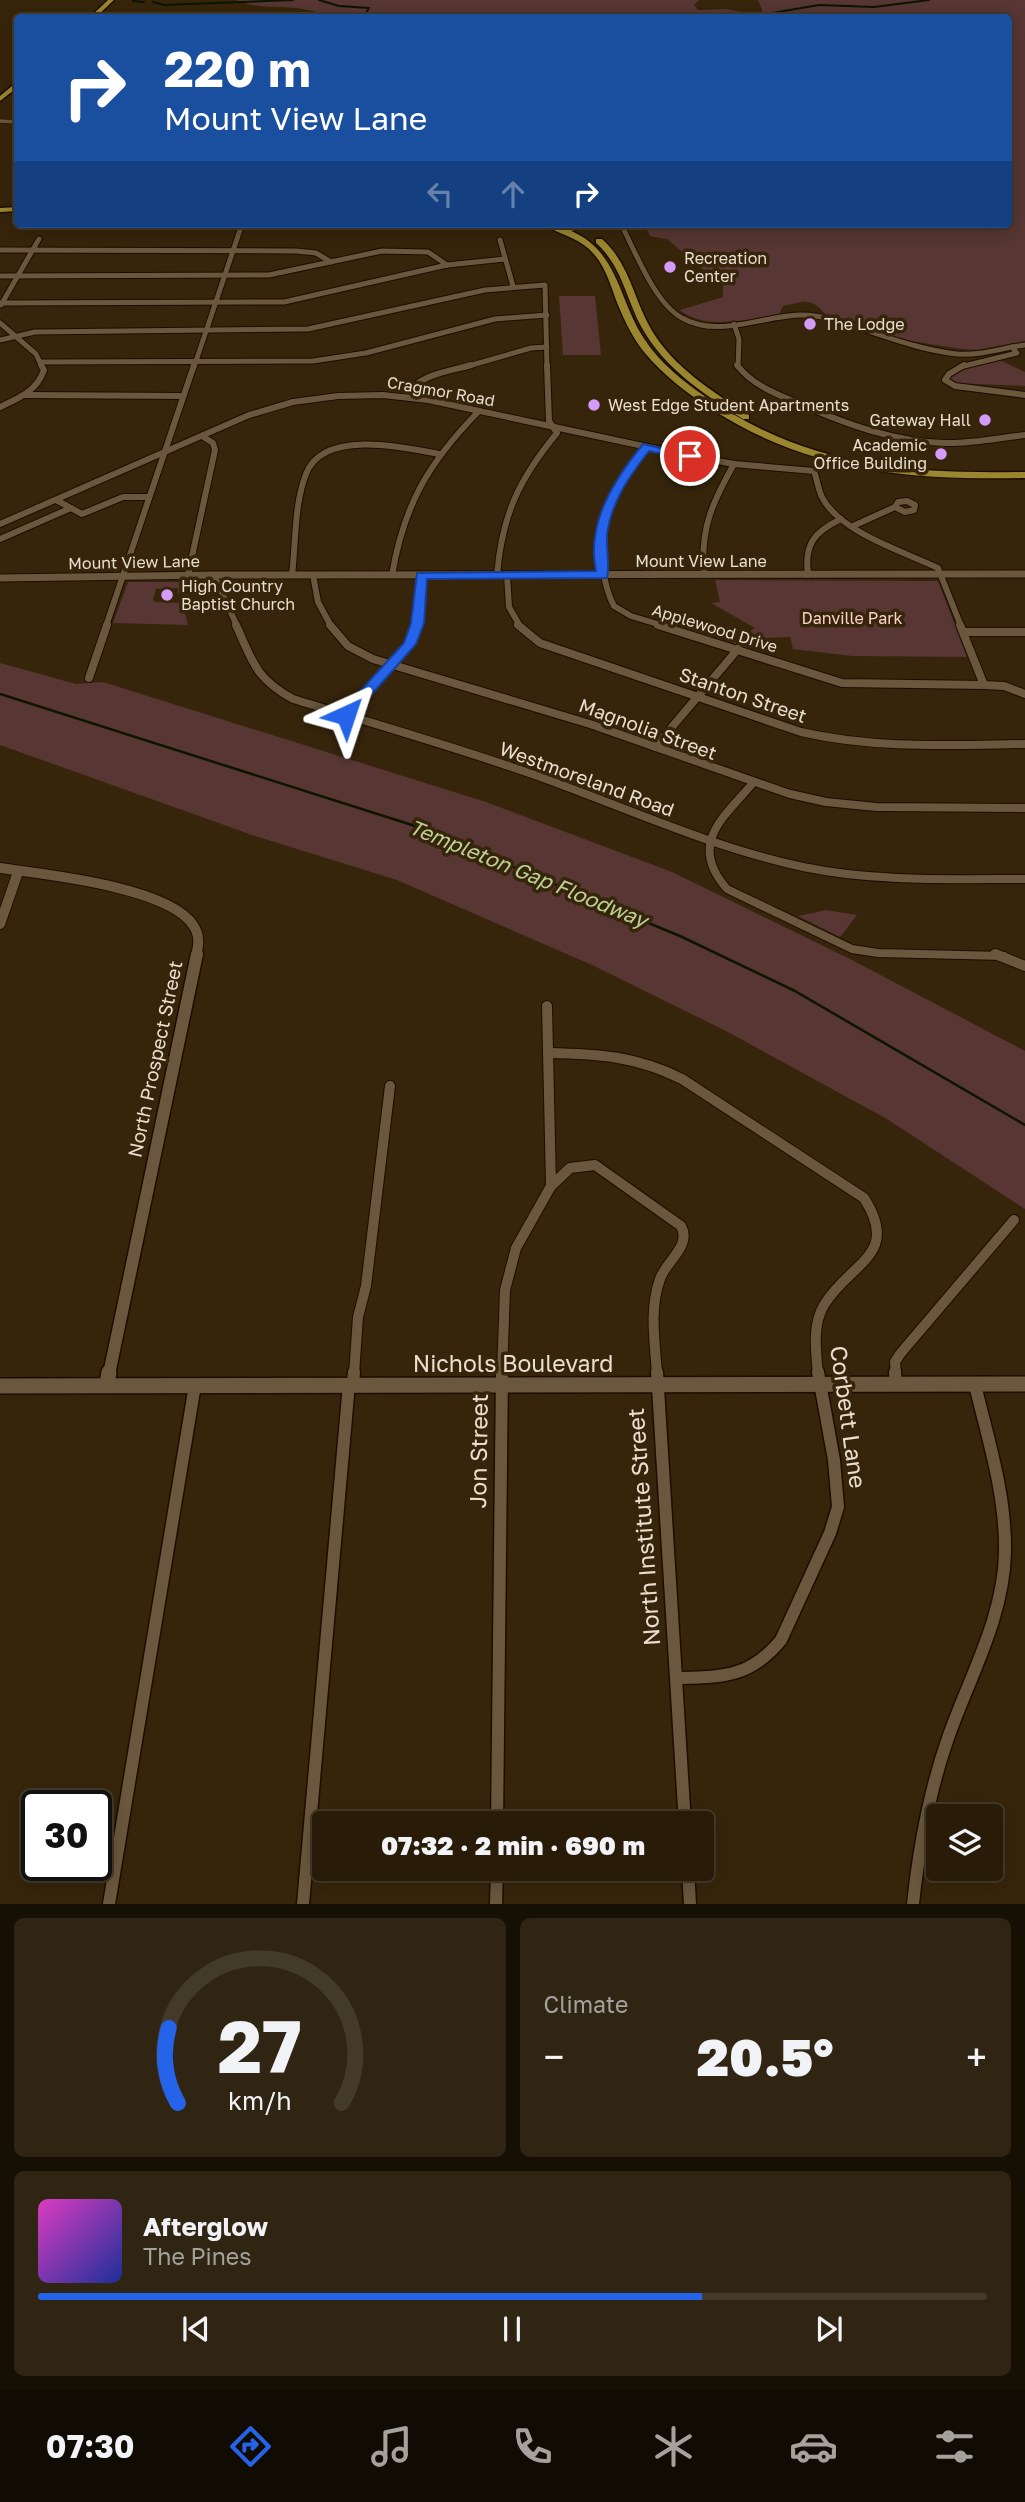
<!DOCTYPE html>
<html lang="en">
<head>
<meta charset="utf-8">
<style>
  body { margin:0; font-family:"Golos Text",sans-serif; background:#302512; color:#f1f3f6; height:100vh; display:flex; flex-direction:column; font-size:26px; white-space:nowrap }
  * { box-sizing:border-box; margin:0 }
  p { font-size:23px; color:#a5a19c }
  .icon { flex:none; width:38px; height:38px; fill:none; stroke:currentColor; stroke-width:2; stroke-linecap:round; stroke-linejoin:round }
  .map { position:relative; height:1904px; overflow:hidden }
  .sheet { display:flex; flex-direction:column; gap:14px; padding:14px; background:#160f04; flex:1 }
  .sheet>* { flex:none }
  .banner { position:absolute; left:14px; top:14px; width:998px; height:214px; border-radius:7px; box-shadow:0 4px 18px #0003,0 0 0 2px #443a29; background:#1a4fa0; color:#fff; overflow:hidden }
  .tools { position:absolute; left:926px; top:1804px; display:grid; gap:14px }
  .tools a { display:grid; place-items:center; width:77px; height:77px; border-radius:7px; background:#281c08; box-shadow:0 4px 18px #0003,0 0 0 2px #443a29; font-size:35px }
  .speed { position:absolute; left:21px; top:1790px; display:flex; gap:14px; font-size:35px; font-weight:700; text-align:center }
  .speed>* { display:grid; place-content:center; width:91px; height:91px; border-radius:50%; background:#281c08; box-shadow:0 4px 18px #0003,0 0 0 2px #443a29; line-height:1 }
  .speed .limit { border:4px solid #111; border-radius:10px; background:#fff; color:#111 }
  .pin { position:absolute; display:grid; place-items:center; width:60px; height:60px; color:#fff; margin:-30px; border:4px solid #fff; border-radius:50%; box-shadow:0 2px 7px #0007 }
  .me { position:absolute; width:77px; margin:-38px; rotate:42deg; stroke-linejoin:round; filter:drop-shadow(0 0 5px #0008) }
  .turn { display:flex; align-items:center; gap:24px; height:147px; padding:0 35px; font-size:32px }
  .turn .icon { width:91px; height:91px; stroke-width:2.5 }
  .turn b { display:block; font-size:49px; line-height:60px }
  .lanes { display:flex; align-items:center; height:66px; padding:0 35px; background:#0003; justify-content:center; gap:35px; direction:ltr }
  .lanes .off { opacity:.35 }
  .big { font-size:52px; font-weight:800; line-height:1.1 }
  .sheet .card { flex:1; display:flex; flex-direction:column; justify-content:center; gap:10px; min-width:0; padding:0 24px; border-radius:10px; background:#302512 }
  .sheet .dial { align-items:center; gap:0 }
  .dial svg { height:182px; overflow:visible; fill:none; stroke:#443a29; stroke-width:7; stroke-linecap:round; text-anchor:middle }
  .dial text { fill:#f1f3f6; stroke:none }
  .song { display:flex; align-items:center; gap:21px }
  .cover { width:84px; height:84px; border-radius:10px; background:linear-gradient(135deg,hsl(310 70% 55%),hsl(230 70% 35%)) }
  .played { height:7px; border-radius:4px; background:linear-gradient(90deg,#2563eb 70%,#443a29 70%) }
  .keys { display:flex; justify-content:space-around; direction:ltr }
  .heat { display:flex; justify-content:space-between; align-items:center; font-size:38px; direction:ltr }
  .sheet .tiles { flex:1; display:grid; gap:14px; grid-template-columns:1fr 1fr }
  .card:last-child { grid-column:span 2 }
  .trip { position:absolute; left:312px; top:1811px; width:402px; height:70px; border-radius:7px; background:#281c08; box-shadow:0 4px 18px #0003,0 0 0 2px #443a29; font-weight:800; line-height:70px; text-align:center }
  .dock { display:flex; height:112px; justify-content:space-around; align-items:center; background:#100b03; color:#a5a19c }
  .dock .icon { width:49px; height:49px }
  .dock .current { color:#2563eb }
  .dock b { font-size:32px; color:#f1f3f6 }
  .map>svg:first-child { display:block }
  .green { fill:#573633 }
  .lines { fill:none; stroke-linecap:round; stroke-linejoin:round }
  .stream-far1 { stroke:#0d1500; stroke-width:2 }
  .stream { stroke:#0d1500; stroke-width:2.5 }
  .minor-far5-casing { stroke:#1d0d00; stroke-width:4.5 }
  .minor-far4-casing { stroke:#1d0d00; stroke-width:7 }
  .minor-far3-casing { stroke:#1d0d00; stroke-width:8 }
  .minor-far2-casing { stroke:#1d0d00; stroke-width:10 }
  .minor-far1-casing { stroke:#1d0d00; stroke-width:12 }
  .minor-casing { stroke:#1d0d00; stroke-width:15 }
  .tertiary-far3-casing { stroke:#1d0d00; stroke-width:9 }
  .tertiary-far2-casing { stroke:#1d0d00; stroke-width:12 }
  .tertiary-far1-casing { stroke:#1d0d00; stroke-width:15 }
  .tertiary-casing { stroke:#1d0d00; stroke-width:18 }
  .primary-casing { stroke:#1d0d00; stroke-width:3 }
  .minor-far5 { stroke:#6a573d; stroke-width:3.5 }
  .minor-far4 { stroke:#6a573d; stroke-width:5 }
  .minor-far3 { stroke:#6a573d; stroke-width:6 }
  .minor-far2 { stroke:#6a573d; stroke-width:8 }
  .minor-far1 { stroke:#6a573d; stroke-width:10 }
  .minor { stroke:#6a573d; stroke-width:12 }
  .tertiary-far3 { stroke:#6a573d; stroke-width:7 }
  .tertiary-far2 { stroke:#6a573d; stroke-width:10 }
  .tertiary-far1 { stroke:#6a573d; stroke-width:12 }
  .tertiary { stroke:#6a573d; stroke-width:15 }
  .primary { fill:#9a862f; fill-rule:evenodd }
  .route { fill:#2563eb; stroke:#184099; stroke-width:2 }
  .poi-dot { fill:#d59bfb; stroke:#36250b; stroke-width:2.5 }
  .labels { text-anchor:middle; stroke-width:7; stroke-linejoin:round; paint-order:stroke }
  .far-poi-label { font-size:16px; fill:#eadecf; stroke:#36250b; text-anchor:start }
  .far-street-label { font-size:16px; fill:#eadecf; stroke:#36250b }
  .far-park-label { font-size:16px; fill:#fbd0cb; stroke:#36250b }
  .street-label { font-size:19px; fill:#eadecf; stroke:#36250b }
  .water-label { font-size:21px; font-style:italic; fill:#bcd095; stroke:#36250b }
  .near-street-label { font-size:23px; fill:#eadecf; stroke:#36250b }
</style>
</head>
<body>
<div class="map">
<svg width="1025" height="1904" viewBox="0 0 1025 1904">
  <rect width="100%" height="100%" fill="#36250b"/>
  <g class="green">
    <path d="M237,0H699L694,5L698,10L727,9L749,14L744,18H328C301,0 261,13 237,0Z"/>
    <path d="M758,0H1025V341L977,350L961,349L905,340L826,315C809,295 804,303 783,306L779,315C749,319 705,331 680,310L723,297V286L667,239L650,236L647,230L649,224C683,224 716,232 750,224H1008V18L765,17Z"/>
    <polygon points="559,296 595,296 601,355 563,355"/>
    <polygon points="998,359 1025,372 1025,386 954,383 949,379 960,369"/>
    <polygon points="715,580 938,581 967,657 852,656 793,649 790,637 765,638 750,649 731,643 755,628 711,603 720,602"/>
    <polygon points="128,582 209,582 212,588 178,593 178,588 156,589 153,599 155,602 182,603 188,625 113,623"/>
    <polygon points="0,663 76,684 103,682 486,802 672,872 852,960 1025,1051 1025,1209 887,1119 726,1031 592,965 397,880 255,836 0,745"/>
    <polygon points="826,910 857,915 840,937 798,916"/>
  </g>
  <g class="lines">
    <g class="stream-far1">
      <polyline points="319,0 339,6 369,8 363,18"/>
      <polyline points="133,1 144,2"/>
      <polyline points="153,2 164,5 293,0"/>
      <polyline points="774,18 772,13 819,5 874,7 929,0"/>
    </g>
    <polyline class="stream" points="0,694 412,825 680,936 795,991 1025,1125"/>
    <g class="minor-far5-casing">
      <polyline id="minor-far5" points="0,121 18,122"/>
    </g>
    <g class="minor-far4-casing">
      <g id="minor-far4">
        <path d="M624,224V230C637,256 656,304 682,318C719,339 764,315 802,315C827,315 851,325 874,333C901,342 929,351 957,354C980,356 1002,348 1025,345"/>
        <polyline points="565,231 585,224"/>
        <polyline points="500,240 513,286"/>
        <polyline points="0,250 296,251 316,253 331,262"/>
        <polyline points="0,276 269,275 382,251 428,252 447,265"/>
        <polyline points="0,303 284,302 447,265 505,259"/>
        <polyline points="1,305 39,239"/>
        <polyline points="0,323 36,354 42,367"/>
        <polyline points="734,324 739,339 738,367"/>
        <polyline points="0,340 35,332 308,329 485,290 545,285 547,367"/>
        <polyline points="42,362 313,361 366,353 495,319 547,315"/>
        <polyline points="194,367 242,224"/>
        <polyline points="465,367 531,348 547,347"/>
        <polyline points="960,367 1017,353 1012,347"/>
      </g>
    </g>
    <g class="minor-far3-casing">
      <g id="minor-far3">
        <path d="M737,365C753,386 777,394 800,404C846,424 894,442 945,443C971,444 998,438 1025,435"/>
        <polyline points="964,365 949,374 945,380 955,386 1025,395"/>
        <polyline points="24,395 183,396"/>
        <path d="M405,396C419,374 447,372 471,365"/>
        <path d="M0,407C19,398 37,391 44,370L41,365"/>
        <path d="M647,447C617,485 592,525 604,575C606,586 609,597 614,606L631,616L664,626"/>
        <polyline points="56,500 82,514 123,497 149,497"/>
        <polygon points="907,501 915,505 914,510 905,512 895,507 898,502"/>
        <path d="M0,524L249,415L293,402L338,396L383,395L428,400L690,456L734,464L814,471C817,479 818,489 822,497C839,532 905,552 938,568L961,626"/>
        <polyline points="853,526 895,507"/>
        <polyline points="0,539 71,508"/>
        <polyline points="188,575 215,450 213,443 202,436"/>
        <polyline points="214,575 237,626"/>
        <path d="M292,575C296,542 294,505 306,474C323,429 404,447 439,454"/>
        <polyline points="313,575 318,602 331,626"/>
        <path d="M392,575C404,504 429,462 479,411"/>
        <path d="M497,575C502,515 519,479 557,433L549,421L547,365"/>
        <polyline points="507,575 509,607 520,626"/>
        <path d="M704,575C700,529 712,503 734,464"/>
        <path d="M808,575C804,544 814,532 841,519"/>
        <polyline points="106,626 194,365"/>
        <polyline points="416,626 421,575"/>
      </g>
    </g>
    <g class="minor-far2-casing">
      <g id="minor-far2">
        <path d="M236,625C253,662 255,678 293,699C378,725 463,749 546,779C631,810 714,848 803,867C875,882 951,879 1025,879"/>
        <polyline points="330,625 348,646 373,659 590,724 790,794 826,802 876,807 1025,808"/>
        <path d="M518,625L540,643L801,732C875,749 949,745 1025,744"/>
        <polyline points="658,625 842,683 984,685"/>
        <polyline points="960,625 984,685 1004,686 1025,694"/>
        <polyline points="965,632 1025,632"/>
        <polyline points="89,678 107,625"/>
        <polyline points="346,715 410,644 416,625"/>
        <polyline points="655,747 738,649"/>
        <path d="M753,783C722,819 688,844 727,889L852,949L878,953L1004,956"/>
      </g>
    </g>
    <g class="minor-far1-casing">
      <g id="minor-far1">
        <polyline points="995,954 1025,966"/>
        <path d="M548,1053C599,1054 636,1056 682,1079L864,1198C901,1256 850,1262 824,1305C812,1325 816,1351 818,1374"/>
        <path d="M551,1186L570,1168L595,1165L681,1226C692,1246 666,1261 660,1279C649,1309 655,1343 657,1374"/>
        <polyline points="354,1374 358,1317 366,1286 390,1086"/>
        <polyline points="502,1374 505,1290 516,1248 551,1186 547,1006"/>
        <polyline points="896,1374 895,1362 900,1354 1014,1220"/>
      </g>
    </g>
    <g class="minor-casing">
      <g id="minor">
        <polyline points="657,1372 685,1824"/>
        <polyline points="895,1372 896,1385"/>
        <polyline points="353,1384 354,1372"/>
        <path d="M676,1678C722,1677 750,1678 781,1640L830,1533L838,1507L834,1460L818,1372"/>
        <polyline points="497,1824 502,1372"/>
        <polyline points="688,1869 690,1904"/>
        <polyline points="109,1904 195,1385"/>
        <polyline points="303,1904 349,1384"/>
        <polyline points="496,1904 497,1869"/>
        <path d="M913,1904C919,1848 929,1792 948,1738C969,1678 1004,1617 1005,1552C1006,1495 988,1439 975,1385"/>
      </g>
    </g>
    <g class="tertiary-far3-casing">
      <polyline id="tertiary-far3" points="0,578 214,575 1025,574"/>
    </g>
    <g class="tertiary-far2-casing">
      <g id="tertiary-far2">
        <path d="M0,868C43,874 169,887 193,925C200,935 199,945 196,956"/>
        <polyline points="0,924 18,872"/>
      </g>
    </g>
    <g class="tertiary-far1-casing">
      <polyline id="tertiary-far1" points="109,1374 197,954"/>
    </g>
    <g class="tertiary-casing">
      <g id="tertiary">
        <polyline points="107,1384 109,1372"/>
        <polyline points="0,1386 1025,1384"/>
      </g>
    </g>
    <g class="primary-casing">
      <g id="primary">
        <polygon points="108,0 114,0 95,18 89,18"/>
        <polygon points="18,81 18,87 0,101 0,96"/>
        <polygon points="18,207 18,211 0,212 0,208"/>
        <path d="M543,224C553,224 560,226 569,230C619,250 618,300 645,340C660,363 684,382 706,397C808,467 905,474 1025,472V478C912,480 811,473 713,410C688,394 663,375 644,352C633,338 625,322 618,305C610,285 606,265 589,249C576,237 558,234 543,224Z"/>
        <path d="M596,239H602C630,264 633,298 651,329C673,367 713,392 749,415V419H743C705,395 665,369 642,328C626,299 622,266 596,243Z"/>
      </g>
    </g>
    <use href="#minor-far5" class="minor-far5"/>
    <use href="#minor-far4" class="minor-far4"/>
    <use href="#minor-far3" class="minor-far3"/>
    <use href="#minor-far2" class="minor-far2"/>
    <use href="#minor-far1" class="minor-far1"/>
    <use href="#minor" class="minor"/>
    <use href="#tertiary-far3" class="tertiary-far3"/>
    <use href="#tertiary-far2" class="tertiary-far2"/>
    <use href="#tertiary-far1" class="tertiary-far1"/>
    <use href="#tertiary" class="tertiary"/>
    <use href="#primary" class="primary"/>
  </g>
  <path class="route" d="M643,444L696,456L690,460L649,451C630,475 611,502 607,534C606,548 610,565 607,578L427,579L424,623L416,644L351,718H341V712L404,643L411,623L417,573L596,571C586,523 614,480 643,444Z"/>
  <g class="poi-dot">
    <circle cx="670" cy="267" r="7"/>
    <circle cx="810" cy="324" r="7"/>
    <circle cx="594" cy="405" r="7"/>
    <circle cx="985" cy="420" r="7"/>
    <circle cx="941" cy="454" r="7"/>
    <circle cx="167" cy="595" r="7"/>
  </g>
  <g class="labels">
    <g class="far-poi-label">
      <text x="684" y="264">Recreation<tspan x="684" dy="18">Center</tspan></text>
      <text x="824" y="330">The Lodge</text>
      <text x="608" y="411">West Edge Student Apartments</text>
      <text x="971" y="426" text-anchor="end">Gateway Hall</text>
      <text x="927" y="451" text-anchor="end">Academic<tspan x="927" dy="18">Office Building</tspan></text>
      <text x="181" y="592">High Country<tspan x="181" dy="18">Baptist Church</tspan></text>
    </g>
    <g class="far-street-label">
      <text transform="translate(441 391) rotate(10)" y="6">Cragmor Road</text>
      <text x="701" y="567">Mount View Lane</text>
      <text transform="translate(134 562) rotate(-1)" y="6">Mount View Lane</text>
      <text transform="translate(715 628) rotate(17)" y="6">Applewood Drive</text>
    </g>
    <g class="far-park-label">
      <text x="852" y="624">Danville Park</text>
    </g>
    <g class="street-label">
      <text transform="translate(743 695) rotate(19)" y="7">Stanton Street</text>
      <text transform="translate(648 729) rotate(20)" y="7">Magnolia Street</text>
      <text transform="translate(587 779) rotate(20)" y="7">Westmoreland Road</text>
      <text transform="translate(155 1059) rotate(-78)" y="7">North Prospect Street</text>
    </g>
    <g class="water-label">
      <text transform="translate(528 874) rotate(22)" y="7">Templeton Gap Floodway</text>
    </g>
    <g class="near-street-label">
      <text x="513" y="1372">Nichols Boulevard</text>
      <text transform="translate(848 1417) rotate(82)" y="8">Corbett Lane</text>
      <text transform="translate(479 1451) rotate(-89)" y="8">Jon Street</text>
      <text transform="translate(644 1527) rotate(-94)" y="8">North Institute Street</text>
    </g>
  </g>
</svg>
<div class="tools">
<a><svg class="icon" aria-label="layers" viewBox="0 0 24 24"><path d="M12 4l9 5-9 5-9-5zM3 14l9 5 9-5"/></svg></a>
</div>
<div class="speed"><div class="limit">30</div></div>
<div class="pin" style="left:690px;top:456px;background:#d93025"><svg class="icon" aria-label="arrive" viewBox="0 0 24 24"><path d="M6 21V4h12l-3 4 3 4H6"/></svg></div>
<svg class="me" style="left:346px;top:715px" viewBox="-20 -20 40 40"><path d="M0-17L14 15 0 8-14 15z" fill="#2563eb" stroke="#fff" stroke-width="4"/></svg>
<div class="trip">07:32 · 2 min · 690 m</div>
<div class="banner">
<div class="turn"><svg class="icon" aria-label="right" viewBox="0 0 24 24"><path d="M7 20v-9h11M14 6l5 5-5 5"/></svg><div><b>220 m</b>Mount View Lane</div></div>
<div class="lanes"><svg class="icon off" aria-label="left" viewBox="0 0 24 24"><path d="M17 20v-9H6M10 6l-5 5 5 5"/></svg><svg class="icon off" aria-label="ahead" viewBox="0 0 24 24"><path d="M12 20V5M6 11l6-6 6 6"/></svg><svg class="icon" aria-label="right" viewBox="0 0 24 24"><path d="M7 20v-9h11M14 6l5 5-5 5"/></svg></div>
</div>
</div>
<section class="sheet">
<div class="tiles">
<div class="card dial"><svg viewBox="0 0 100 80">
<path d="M14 69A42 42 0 1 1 86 69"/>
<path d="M14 69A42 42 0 0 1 10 36" stroke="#2563eb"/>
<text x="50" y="56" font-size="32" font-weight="700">27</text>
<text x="50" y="72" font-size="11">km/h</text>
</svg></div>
<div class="card"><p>Climate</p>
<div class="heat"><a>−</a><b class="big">20.5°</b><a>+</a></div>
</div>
<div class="card">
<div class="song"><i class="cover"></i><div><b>Afterglow</b><p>The Pines</p></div></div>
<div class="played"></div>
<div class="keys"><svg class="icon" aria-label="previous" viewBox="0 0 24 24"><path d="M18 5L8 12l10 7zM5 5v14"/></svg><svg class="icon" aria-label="pause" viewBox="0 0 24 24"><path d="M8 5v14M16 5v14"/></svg><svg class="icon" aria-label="next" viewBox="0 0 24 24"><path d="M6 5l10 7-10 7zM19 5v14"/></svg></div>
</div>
</div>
</section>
<nav class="dock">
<b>07:30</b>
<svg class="icon current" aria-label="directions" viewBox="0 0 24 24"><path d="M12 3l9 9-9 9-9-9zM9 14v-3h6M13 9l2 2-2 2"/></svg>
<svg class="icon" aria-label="music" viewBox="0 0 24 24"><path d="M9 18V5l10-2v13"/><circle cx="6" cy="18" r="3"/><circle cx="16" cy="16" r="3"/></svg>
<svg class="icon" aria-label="phone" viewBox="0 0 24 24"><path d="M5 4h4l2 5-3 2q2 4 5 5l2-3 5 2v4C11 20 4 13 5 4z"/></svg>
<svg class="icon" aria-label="climate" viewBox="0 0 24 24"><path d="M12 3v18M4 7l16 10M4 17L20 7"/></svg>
<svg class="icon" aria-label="car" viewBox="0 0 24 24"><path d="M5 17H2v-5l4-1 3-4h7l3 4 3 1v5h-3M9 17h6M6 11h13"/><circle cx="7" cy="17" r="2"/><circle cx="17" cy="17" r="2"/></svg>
<svg class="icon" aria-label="filters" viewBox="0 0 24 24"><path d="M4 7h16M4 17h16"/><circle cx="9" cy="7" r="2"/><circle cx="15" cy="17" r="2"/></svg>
</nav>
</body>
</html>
